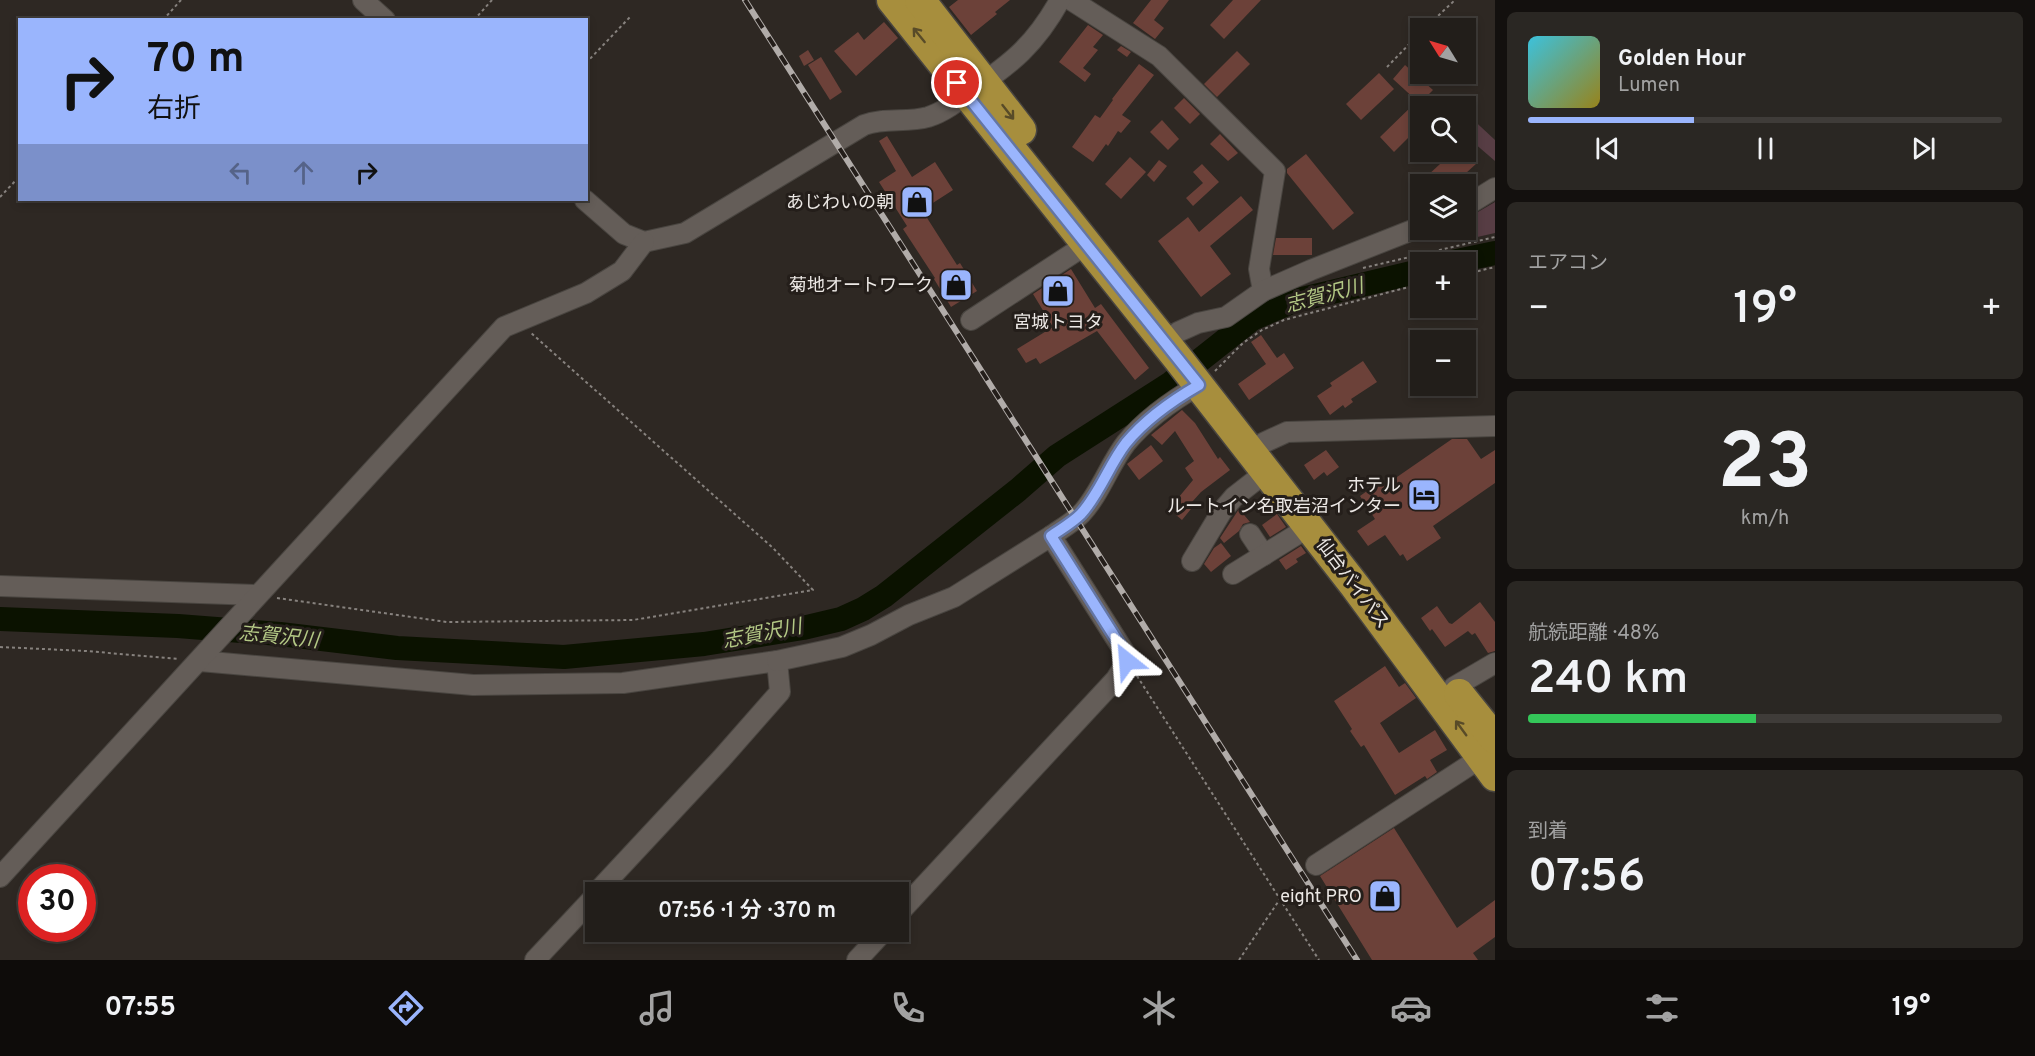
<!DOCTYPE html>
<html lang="ja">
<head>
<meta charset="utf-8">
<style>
  body { margin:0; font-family:Overpass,"Noto Sans JP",sans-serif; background:#2a2723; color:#f1f3f6; height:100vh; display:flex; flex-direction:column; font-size:22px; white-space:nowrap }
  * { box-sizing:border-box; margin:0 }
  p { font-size:20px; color:#a2a2a2 }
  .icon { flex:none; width:33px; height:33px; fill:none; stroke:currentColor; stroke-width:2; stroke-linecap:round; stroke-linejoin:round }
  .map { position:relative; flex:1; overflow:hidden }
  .details { display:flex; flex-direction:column; gap:12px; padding:12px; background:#13100e; width:540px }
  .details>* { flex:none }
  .guide { position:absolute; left:18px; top:18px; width:570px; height:183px; border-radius:0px; box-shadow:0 3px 9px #0003,0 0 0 2px #3f3c39; background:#9ab5fd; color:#111; overflow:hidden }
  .needle { width:39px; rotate:307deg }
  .fabs { position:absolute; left:1410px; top:18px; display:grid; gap:12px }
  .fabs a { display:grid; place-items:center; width:66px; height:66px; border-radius:0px; background:#221e1a; box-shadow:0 3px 9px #0003,0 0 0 2px #3f3c39; font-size:30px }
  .speed { position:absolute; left:18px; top:864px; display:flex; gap:12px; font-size:30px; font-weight:700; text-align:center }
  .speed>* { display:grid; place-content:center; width:78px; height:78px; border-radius:50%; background:#221e1a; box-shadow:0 3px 9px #0003,0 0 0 2px #3f3c39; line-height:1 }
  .speed .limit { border:9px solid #d22; background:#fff; color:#111 }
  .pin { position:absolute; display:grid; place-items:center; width:51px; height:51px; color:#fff; margin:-26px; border:3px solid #fff; border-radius:50%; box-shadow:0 2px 6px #0007 }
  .me { position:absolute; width:66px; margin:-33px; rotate:332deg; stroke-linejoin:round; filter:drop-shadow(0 0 4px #0008) }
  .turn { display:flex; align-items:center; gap:21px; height:126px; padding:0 30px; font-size:27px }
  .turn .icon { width:78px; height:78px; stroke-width:2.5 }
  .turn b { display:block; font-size:42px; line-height:51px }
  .lanes { display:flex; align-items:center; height:57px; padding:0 30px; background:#0003; justify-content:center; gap:30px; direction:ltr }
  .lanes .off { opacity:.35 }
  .big { font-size:45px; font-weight:600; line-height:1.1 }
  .details .tile { flex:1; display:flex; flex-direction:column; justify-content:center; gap:9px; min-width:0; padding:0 21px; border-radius:9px; background:#2a2723 }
  .details .dial { align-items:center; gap:0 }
  .dial b { font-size:78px; line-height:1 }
  .song { display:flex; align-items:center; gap:18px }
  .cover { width:72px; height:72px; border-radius:9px; background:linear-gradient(135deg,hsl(190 70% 55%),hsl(50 70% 35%)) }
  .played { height:6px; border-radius:3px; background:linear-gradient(90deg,#9ab5fd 35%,#3f3c39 35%) }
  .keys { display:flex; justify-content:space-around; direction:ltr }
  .heat { display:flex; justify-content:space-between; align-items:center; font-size:33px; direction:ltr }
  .charge { height:9px; border-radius:4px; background:linear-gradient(90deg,#34c759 48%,#3f3c39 0) }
  .trip { position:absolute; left:585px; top:882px; width:324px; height:60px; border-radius:0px; background:#221e1a; box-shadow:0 3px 9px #0003,0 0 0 2px #3f3c39; font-weight:600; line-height:60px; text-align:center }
  .tab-bar { display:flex; height:96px; justify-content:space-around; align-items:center; background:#0e0c0a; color:#a2a2a2 }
  .tab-bar .icon { width:42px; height:42px }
  .tab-bar .on { color:#9ab5fd }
  .tab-bar b { font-size:27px; color:#f1f3f6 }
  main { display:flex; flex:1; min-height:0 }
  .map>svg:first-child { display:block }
  .green { fill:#573d44 }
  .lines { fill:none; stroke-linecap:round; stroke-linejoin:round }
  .river { stroke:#0b1200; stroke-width:24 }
  .building { fill:#6c4139 }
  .minor-casing { stroke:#494540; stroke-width:22 }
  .highway-casing { stroke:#494540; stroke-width:33 }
  .path { stroke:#87827e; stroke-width:2; stroke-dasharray:3 3; stroke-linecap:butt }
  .minor { stroke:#645d58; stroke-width:20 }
  .highway { stroke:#a78e3d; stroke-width:30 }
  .rail-casing { stroke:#b1aca9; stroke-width:6 }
  .rail { stroke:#241e1a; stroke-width:4; stroke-dasharray:11; stroke-linecap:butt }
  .oneway { stroke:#584b28 }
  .route-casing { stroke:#6476a4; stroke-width:15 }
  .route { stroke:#9ab5fd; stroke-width:10 }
  .labels { text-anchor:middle; stroke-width:6; stroke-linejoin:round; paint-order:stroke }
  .poi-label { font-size:18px; fill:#ece8e5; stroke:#241e1a; text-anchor:end }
  .street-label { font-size:18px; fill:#ece8e5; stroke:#241e1a }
  .water-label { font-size:20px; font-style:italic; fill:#b3c885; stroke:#241e1a }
</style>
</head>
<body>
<main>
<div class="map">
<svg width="1495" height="960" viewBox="0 0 1495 960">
  <rect width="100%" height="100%" fill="#2e2823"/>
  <g class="green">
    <polygon points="1466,113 1495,140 1495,161 1466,136"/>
    <polygon points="1495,202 1495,233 1473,238 1466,223 1466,219"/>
  </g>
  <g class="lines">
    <g class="river">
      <polyline points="1452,262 1495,253"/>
      <polyline points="0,619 178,626 280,634 397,648 564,657 704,644 803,628 841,619 863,609 884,596 1018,490 1057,456 1171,383 1252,319 1294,301 1420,271"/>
    </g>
  </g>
  <g class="building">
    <polygon points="958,0 1010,0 995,12 997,14 971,35 949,7"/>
    <polygon points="1151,0 1169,0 1154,20 1164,28 1155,39 1133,23"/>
    <polygon points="1233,0 1261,0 1224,39 1210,25"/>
    <polygon points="884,22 898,38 856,76 834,51 858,32 864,40"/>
    <polygon points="1088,25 1103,35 1093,47 1098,50 1083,68 1091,74 1085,82 1059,62"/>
    <polygon points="1121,46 1131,52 1127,57 1117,50"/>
    <polygon points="808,50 814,60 804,66 799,56"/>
    <polygon points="1237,51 1250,64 1217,97 1204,84"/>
    <polygon points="821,57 842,92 830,100 808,65"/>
    <polygon points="1139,64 1154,75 1122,115 1131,121 1121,133 1118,131 1108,146 1106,144 1093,162 1072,147 1095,115 1100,118 1113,100 1112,99"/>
    <polygon points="1405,65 1433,90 1420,103 1420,126 1394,152 1380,137 1417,101 1393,79"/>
    <polygon points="1379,73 1394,89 1361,120 1346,104"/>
    <polygon points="1184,98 1200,114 1190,124 1174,108"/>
    <polygon points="1162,120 1179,139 1168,150 1150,132"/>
    <polygon points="1220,134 1238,153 1228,161 1210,144"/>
    <polygon points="887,136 912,177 935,162 953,190 922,210 957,265 960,263 977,291 951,307 934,279 935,278 903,229 907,226 879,182 896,171 879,141"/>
    <polygon points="1453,152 1466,152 1477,163 1454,184 1434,184 1427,176"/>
    <polygon points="1306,154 1354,213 1333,230 1287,173 1287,169"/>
    <polygon points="1130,157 1146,172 1121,199 1105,184"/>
    <polygon points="1159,160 1167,166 1154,182 1147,175"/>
    <polygon points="1202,164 1219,182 1193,206 1186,198 1203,183 1193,172"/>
    <polygon points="1241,196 1253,210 1210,246 1231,274 1201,297 1158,241 1188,217 1199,232"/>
    <polygon points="1276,238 1312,238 1312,255 1273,255"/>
    <polygon points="1071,269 1095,308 1101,304 1149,368 1135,380 1097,331 1040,364 1036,358 1026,363 1017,349 1053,327 1033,294"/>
    <polygon points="1261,335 1277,358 1284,353 1294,368 1249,400 1238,384 1266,364 1251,342"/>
    <polygon points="1363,361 1377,382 1351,399 1353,402 1345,408 1343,405 1330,415 1317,396 1332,386 1330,383"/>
    <polygon points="1182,410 1195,423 1218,459 1220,457 1230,470 1201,492 1192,502 1195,504 1182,520 1169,509 1193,480 1185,468 1194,461 1175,431 1162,445 1151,435"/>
    <polygon points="1452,439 1467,439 1481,459 1495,450 1495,483 1433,526 1441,538 1407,561 1403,554 1400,556 1385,535 1368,546 1357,531 1375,519 1360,496 1381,481 1384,486"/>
    <polygon points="1151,445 1163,461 1139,480 1127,464"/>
    <polygon points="1326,450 1339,467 1327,476 1324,472 1314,480 1304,465"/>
    <polygon points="1239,509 1250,522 1243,524 1239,531 1224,543 1220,538"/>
    <polygon points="1277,514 1286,527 1270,537 1262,525"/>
    <polygon points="1221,543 1231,556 1211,572 1204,564 1214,548"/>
    <polygon points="1301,546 1306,553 1296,559 1298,562 1286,570 1279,560"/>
    <polygon points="1480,602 1495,622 1495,651 1488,653 1475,633 1472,635 1468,631 1445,647 1432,629 1430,631 1421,618 1437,606 1449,623 1452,624"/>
    <polygon points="1385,666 1399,687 1405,683 1416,698 1380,723 1399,753 1435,730 1447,750 1430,760 1437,772 1427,779 1425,776 1395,795 1364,745 1361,747 1350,731 1352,729 1334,701"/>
    <polygon points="1394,828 1457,928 1495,900 1495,937 1473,953 1478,960 1372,960 1320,876"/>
  </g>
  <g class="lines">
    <g class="minor-casing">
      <g id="minor">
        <polyline points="363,0 385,20"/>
        <polyline points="1071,0 1159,56 1275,171 1259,269 1263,291"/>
        <path d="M585,200L624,234L644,242L685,233L864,125C884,117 907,123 928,117C944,112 958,101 971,91C1012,63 1035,45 1060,0"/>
        <polyline points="1466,206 1495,188"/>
        <polyline points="971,320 1087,244"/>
        <polyline points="1178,332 1198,323 1226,317 1263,291 1311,270 1420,227"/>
        <polyline points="1263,443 1287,432 1495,426"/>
        <polyline points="1250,534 1264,555"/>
        <path d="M1051,536C1061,529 1072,523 1081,514C1100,494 1109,465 1126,443C1145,420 1173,400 1199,385"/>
        <polyline points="1192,561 1222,511 1234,497 1266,472"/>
        <polyline points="1233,574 1309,527"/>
        <polyline points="0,586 257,595"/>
        <polyline points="200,661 473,685 623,683 777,661 780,692 721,759 597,892"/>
        <polyline points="777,661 842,647 871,635 909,615 954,597 1051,536 1125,653 1127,661 1116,679 898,914"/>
        <polyline points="1454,687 1495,663"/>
        <polyline points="1316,865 1482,757"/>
        <polyline points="0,877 504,327 586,293 622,271 644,242"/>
        <polyline points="535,960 596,895"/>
        <polyline points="857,960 883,932"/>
      </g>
    </g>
    <g class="highway-casing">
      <g id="highway">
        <polyline points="892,0 1179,360 1355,586 1495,776"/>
        <polyline points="920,0 1021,130"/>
        <polyline points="1459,694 1495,739"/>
      </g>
    </g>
    <g class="path">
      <polyline points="163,20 181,0"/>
      <polyline points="474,20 492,0"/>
      <polyline points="1425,28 1455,0"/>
      <polyline points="586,63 630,17"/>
      <polyline points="1387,67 1420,33"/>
      <polyline points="0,197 20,176"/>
      <polyline points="1363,268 1495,237"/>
      <polyline points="1466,274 1495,267"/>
      <polyline points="1215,371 1243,343 1262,330 1284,320 1420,284"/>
      <polyline points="277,598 447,622 633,620 813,590 773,548 531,333"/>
      <polyline points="0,647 86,651 179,659"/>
      <polyline points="1137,676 1319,960"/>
      <polyline points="1239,960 1280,899"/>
    </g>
    <use href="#minor" class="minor"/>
    <use href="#highway" class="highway"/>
    <g class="rail-casing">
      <polyline id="rail" points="745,0 1357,960"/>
    </g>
    <use href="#rail" class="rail"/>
  </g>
  <defs><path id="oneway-shaft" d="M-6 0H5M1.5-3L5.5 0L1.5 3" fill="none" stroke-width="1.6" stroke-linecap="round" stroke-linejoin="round" transform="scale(1.5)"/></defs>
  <g class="oneway">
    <use href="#oneway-shaft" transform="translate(919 35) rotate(-129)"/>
    <use href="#oneway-shaft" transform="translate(1008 112) rotate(52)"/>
    <use href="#oneway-shaft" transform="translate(1461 728) rotate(-126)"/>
  </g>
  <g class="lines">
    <g class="route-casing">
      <path id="route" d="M957,83L1199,385C1173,400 1145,420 1126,443C1109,465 1100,493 1081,514C1072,523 1061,529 1051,536L1125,653L1127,661"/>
    </g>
    <use href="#route" class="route"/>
  </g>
  <defs>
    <g id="shop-square" transform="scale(1.725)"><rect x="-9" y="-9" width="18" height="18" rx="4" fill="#9ab5fd" stroke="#241e1a"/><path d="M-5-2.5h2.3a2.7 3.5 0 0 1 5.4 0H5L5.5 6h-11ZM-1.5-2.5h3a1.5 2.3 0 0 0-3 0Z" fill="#111"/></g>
    <g id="hotel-square" transform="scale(1.725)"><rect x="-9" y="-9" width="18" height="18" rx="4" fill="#9ab5fd" stroke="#241e1a"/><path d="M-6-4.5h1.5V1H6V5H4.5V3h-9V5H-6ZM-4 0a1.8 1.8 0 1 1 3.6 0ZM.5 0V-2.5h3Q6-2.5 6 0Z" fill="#111"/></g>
  </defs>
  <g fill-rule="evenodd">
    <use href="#shop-square" x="917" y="202"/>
    <use href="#shop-square" x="956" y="285"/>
    <use href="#shop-square" x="1058" y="291"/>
    <use href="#hotel-square" x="1424" y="495"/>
    <use href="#shop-square" x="1385" y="896"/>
  </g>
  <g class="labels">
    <g class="poi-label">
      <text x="894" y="208">あじわいの朝</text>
      <text x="933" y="291">菊地オートワーク</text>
      <text x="1058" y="328" text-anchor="middle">宮城トヨタ</text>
      <text x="1401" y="491">ホテル<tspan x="1401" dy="21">ルートイン名取岩沼インター</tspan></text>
      <text x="1362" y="902">eight PRO</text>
    </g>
    <g class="street-label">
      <text transform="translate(1353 583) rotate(53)" y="6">仙台バイパス</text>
    </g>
    <g class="water-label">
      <text transform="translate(1324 295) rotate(-15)" y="7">志賀沢川</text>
      <text transform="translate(762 633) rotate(-11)" y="7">志賀沢川</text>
      <text transform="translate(279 636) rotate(6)" y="7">志賀沢川</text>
    </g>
  </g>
</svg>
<div class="fabs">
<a><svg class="needle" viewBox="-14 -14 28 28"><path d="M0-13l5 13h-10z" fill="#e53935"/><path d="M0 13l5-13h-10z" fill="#a2a2a2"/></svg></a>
<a><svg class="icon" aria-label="search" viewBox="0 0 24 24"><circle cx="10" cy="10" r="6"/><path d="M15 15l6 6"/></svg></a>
<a><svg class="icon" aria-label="layers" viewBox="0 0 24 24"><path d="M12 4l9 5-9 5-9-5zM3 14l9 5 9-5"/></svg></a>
<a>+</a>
<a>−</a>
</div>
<div class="speed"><div class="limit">30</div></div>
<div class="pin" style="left:957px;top:83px;background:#d93025"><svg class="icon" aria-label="arrive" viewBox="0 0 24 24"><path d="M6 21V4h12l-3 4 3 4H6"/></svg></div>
<svg class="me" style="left:1127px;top:661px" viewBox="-20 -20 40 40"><path d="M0-17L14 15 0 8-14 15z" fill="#9ab5fd" stroke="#fff" stroke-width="4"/></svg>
<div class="trip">07:56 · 1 分 · 370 m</div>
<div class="guide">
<div class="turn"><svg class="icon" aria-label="right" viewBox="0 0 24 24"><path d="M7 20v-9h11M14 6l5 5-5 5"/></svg><div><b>70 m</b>右折</div></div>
<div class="lanes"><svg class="icon off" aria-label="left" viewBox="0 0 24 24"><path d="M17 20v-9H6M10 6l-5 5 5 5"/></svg><svg class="icon off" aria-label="ahead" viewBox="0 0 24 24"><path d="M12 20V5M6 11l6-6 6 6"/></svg><svg class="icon" aria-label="right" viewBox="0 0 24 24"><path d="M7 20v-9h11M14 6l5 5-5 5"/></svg></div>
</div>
</div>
<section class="details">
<div class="tile">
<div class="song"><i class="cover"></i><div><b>Golden Hour</b><p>Lumen</p></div></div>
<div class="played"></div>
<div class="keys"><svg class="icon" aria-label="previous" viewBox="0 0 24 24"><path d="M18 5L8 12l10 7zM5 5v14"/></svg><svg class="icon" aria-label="pause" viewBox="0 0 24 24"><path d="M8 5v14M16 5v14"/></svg><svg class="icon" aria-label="next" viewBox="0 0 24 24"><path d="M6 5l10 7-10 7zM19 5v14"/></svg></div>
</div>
<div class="tile"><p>エアコン</p>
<div class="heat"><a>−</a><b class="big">19°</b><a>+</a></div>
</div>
<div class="tile dial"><b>23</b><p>km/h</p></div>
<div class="tile"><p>航続距離 · 48%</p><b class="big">240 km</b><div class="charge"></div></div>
<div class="tile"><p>到着</p><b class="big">07:56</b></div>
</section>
</main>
<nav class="tab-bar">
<b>07:55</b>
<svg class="icon on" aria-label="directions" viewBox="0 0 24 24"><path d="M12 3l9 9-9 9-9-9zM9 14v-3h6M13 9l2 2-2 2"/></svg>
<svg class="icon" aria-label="music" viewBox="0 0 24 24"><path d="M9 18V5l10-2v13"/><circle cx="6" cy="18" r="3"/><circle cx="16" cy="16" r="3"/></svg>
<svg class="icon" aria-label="phone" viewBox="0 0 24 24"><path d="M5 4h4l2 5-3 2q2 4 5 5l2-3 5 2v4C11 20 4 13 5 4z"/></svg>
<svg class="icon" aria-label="climate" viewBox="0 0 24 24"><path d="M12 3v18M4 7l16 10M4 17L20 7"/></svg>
<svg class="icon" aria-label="car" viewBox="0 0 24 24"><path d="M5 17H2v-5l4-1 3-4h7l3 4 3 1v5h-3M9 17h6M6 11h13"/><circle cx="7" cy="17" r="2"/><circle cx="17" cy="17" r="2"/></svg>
<svg class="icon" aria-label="filters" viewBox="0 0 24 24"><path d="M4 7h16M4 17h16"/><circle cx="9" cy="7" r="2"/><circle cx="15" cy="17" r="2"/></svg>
<b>19°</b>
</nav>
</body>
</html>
